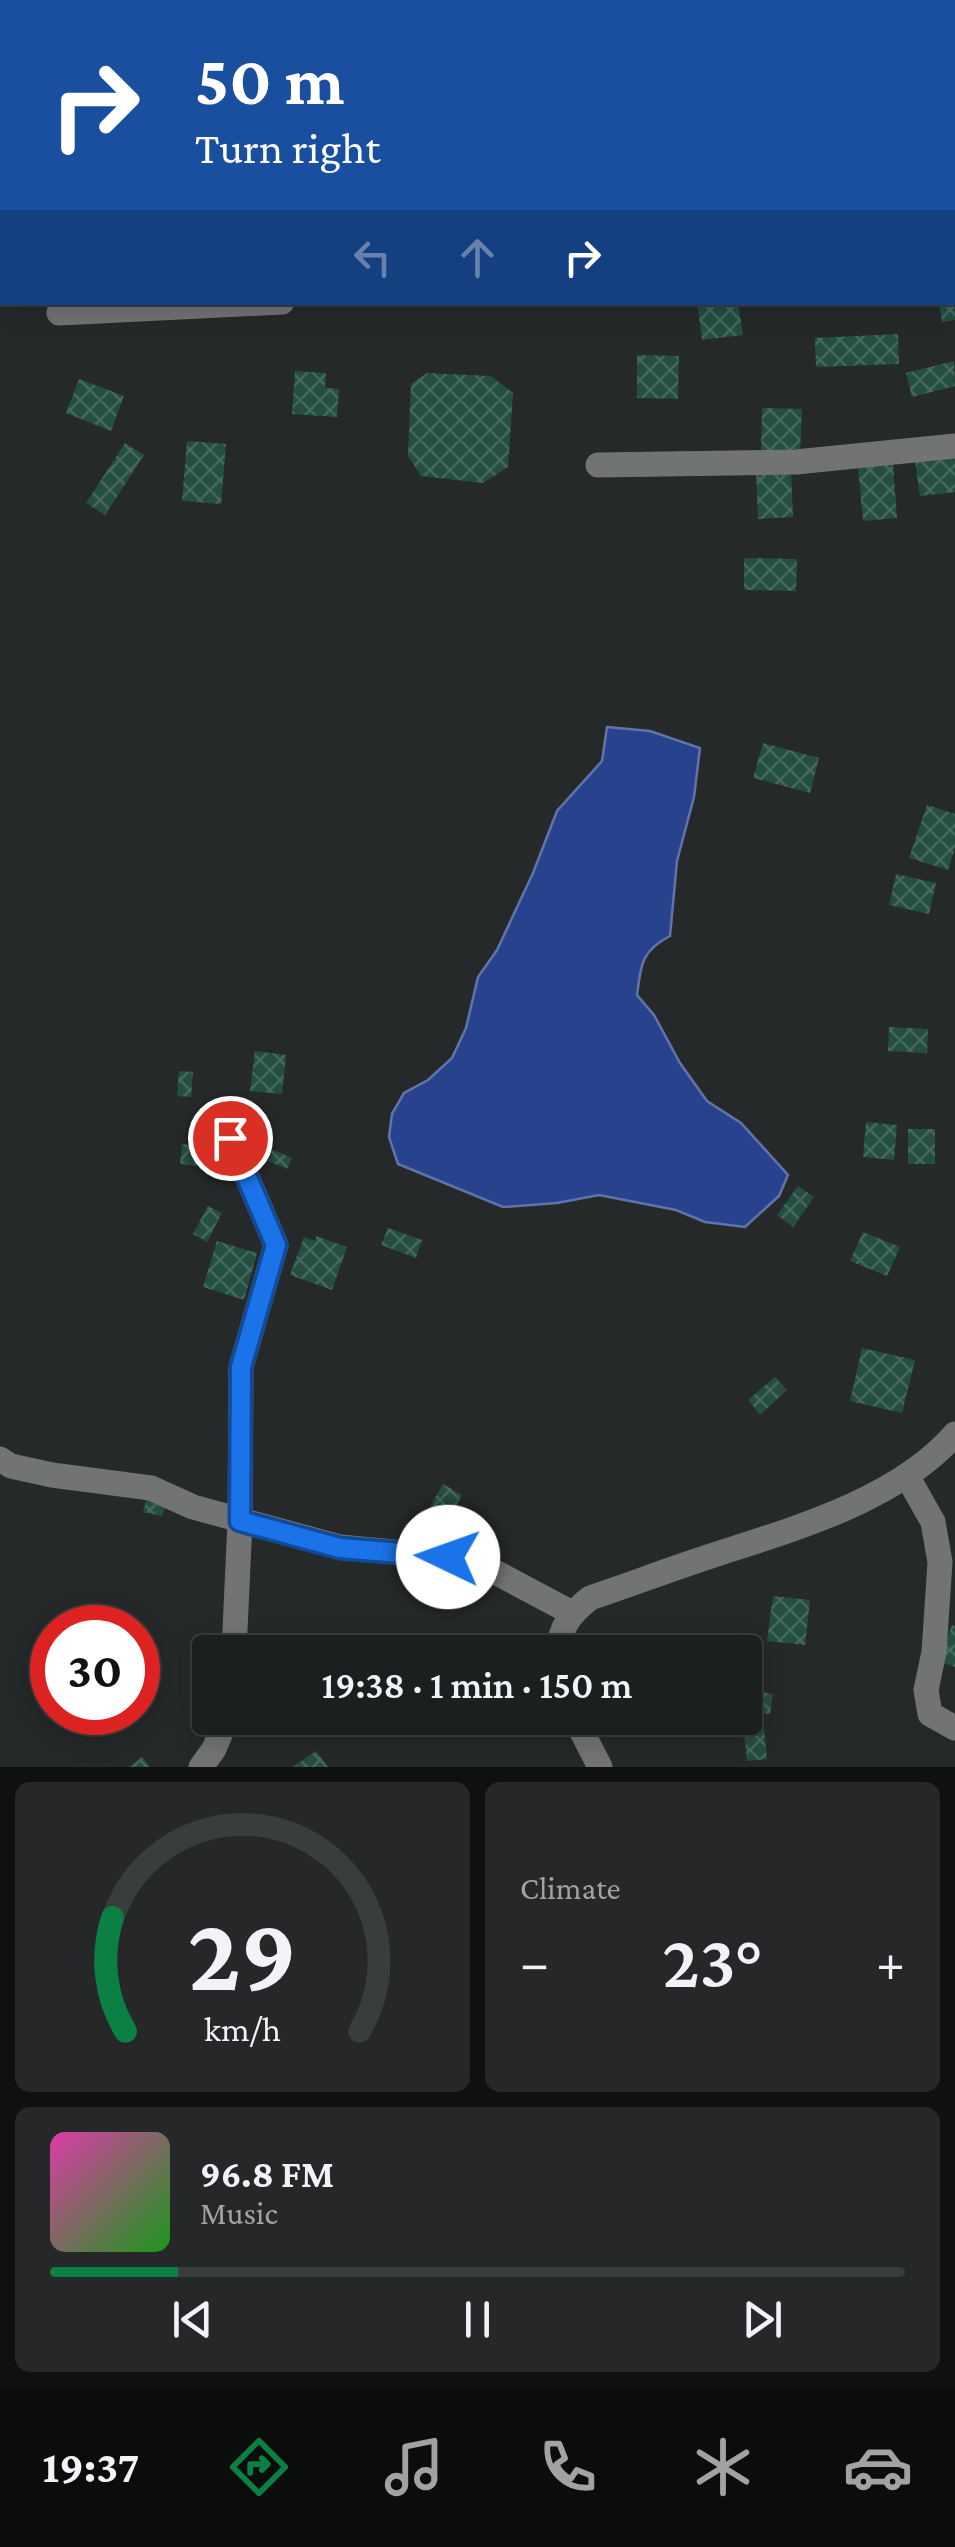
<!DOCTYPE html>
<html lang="en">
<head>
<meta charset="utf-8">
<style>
  body { margin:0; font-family:"Crimson Pro",serif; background:#252728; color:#f1f3f6; height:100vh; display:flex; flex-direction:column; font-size:38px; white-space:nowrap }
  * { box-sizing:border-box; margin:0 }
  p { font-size:32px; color:#a0a2a4 }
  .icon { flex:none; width:55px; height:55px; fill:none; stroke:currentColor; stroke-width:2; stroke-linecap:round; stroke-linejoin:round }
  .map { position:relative; height:1767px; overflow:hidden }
  .drawer { display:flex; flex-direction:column; gap:15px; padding:15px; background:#0f1111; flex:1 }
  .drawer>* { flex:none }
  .top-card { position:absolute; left:0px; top:0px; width:955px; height:305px; box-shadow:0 5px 25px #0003,0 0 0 2px #3a3d3d; background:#1a4fa0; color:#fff; overflow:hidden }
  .speed { position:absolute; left:30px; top:1605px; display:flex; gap:20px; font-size:50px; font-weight:700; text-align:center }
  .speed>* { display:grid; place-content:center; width:130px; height:130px; border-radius:50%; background:#1c1f1f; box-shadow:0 5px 25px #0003,0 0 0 2px #3a3d3d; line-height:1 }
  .speed .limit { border:15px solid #d22; background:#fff; color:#111 }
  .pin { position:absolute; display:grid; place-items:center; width:85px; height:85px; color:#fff; margin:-42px; border:5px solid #fff; border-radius:50%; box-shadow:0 2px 10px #0007 }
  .me { position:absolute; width:110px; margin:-55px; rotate:273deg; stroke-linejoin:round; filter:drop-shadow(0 0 8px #0008) }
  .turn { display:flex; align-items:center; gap:35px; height:210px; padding:0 30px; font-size:45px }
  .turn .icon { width:130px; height:130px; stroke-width:2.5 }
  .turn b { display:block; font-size:70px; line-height:85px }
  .lanes { display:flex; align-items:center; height:95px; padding:0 30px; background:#0003; justify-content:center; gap:50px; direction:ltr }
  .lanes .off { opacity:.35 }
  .big { font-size:75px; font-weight:600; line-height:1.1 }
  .drawer .card { flex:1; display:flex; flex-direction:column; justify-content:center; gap:15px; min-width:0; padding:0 35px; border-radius:15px; background:#252728 }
  .drawer .dial { align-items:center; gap:0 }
  .dial svg { height:260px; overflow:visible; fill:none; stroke:#3a3d3d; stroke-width:7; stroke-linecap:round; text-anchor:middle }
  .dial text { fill:#f1f3f6; stroke:none }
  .song { display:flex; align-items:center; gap:30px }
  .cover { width:120px; height:120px; border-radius:15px; background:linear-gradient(135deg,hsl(320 70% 55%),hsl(120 70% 35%)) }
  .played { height:10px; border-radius:5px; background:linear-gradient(90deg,#0b8043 15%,#3a3d3d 15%) }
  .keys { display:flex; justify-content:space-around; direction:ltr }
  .heat { display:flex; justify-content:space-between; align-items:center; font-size:55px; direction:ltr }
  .drawer .tiles { flex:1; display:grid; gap:15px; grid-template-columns:1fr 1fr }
  .card:last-child { grid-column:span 2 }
  .trip { position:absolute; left:192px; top:1635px; width:570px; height:100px; border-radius:10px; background:#1c1f1f; box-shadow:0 5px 25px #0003,0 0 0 2px #3a3d3d; font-weight:600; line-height:100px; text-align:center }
  .dock { display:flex; height:160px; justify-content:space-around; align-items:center; background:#0b0c0c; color:#a0a2a4 }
  .dock .icon { width:70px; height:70px }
  .dock .on { color:#0b8043 }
  .dock b { font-size:45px; color:#f1f3f6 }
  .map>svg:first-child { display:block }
  .water { fill:#29428e; stroke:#6174a9; stroke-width:2.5 }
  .building { fill:url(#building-cross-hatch) }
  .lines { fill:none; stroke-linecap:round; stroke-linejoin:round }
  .minor { stroke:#727374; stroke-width:25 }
  .route-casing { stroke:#114b97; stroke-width:25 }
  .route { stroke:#1a73e8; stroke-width:18 }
</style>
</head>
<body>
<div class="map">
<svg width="955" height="1767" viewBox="0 0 955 1767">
  <defs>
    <pattern id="building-cross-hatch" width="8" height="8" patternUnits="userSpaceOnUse" patternTransform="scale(2.5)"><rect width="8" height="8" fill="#244e42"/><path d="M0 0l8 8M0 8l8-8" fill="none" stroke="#44685d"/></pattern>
  </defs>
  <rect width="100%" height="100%" fill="#262929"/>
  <path class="water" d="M607,727L650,731L700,748L694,797L677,861L670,936C641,951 641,965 637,995L654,1015L680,1063L707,1101L741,1123L788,1175L779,1196L745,1227L705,1222L676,1210L599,1195L557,1203L503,1207L398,1164L389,1137L392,1114L404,1093L428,1080L452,1058L466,1028L478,977L497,950L533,873L557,811L602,761Z"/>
  <g class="building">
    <polygon points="697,302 738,302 743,335 702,340"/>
    <polygon points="939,302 955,302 955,320 942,322"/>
    <polygon points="898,334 899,364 816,367 815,338"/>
    <polygon points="637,355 679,356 678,399 637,398"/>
    <polygon points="954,361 955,386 912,397 906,373"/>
    <polygon points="295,371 326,373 325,388 339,389 337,417 292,414"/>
    <polygon points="427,373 491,376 513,393 508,467 483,483 421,476 408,456 411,384"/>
    <polygon points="79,379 124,396 111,431 66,413"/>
    <polygon points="762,408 802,409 800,452 761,450"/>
    <polygon points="187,441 226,444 221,504 182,501"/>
    <polygon points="125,443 144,455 105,515 86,503"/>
    <polygon points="955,456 955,492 920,496 915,461"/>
    <polygon points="893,464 897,518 863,521 858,467"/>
    <polygon points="791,471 793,517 758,519 756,472"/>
    <polygon points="744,558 797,559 796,591 744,590"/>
    <polygon points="763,743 819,758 810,793 753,778"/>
    <polygon points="927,805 955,814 955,848 948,870 909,858"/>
    <polygon points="896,874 936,883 929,914 889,905"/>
    <polygon points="889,1027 928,1029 927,1053 888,1051"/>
    <polygon points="255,1051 286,1055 282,1094 250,1091"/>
    <polygon points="179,1071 193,1072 191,1097 177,1096"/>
    <polygon points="866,1122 897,1125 894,1160 863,1157"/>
    <rect x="908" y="1129" width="27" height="35"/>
    <polygon points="182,1144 215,1147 213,1167 180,1164"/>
    <polygon points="266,1147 292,1158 287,1169 261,1158"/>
    <polygon points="798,1186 814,1197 793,1227 777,1215"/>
    <polygon points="208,1206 222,1213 207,1242 193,1234"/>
    <polygon points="388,1228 422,1240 416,1258 381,1245"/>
    <polygon points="863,1232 900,1247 887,1276 850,1261"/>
    <polygon points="316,1236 347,1247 332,1290 290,1275 304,1237 315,1241"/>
    <polygon points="217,1241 257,1253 244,1300 203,1287"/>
    <polygon points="862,1348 915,1360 902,1413 850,1401"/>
    <polygon points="775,1377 787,1390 760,1415 748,1400"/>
    <polygon points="443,1484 462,1495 446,1524 426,1513"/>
    <polygon points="147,1497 167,1502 162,1516 143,1512"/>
    <polygon points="773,1596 810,1600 805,1645 767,1641"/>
    <polygon points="952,1625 955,1626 955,1667 939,1661"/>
    <polygon points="750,1690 773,1694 770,1714 747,1711"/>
    <polygon points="763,1719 767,1759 747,1761 743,1721"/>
    <polygon points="316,1751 328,1767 293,1767"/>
    <polygon points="142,1757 150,1767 129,1767"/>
  </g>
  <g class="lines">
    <g class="minor">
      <polyline points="937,0 938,2"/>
      <polyline points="952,36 955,43"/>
      <polyline points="952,153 955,153"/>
      <polyline points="59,313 282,302"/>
      <polyline points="598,465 796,462 955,446"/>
      <polyline points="230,1137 276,1245 241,1367 240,1521 234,1652"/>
      <polyline points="0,1459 11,1466 52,1475 151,1488 193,1507 340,1547 447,1557 497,1573 572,1613"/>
      <polyline points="907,1476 933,1522 940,1562 934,1652 926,1690 930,1714 955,1728"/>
      <path d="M558,1652C560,1627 570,1614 590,1598C629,1585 668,1570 708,1557C790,1530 897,1501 955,1434"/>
      <polyline points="575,1718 600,1767"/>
      <polyline points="201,1767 214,1749 227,1718"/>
    </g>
  </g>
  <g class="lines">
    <g class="route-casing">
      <polyline id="route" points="230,1138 276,1245 241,1367 240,1521 340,1548 448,1557"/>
    </g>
    <use href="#route" class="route"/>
  </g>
</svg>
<div class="speed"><div class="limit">30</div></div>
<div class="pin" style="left:230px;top:1138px;background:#d93025"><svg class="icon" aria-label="arrive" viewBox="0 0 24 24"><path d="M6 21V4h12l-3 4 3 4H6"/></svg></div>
<svg class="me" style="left:448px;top:1557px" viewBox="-20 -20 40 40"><circle r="19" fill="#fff"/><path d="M0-13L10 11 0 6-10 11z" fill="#1a73e8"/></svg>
<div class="trip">19:38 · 1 min · 150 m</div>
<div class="top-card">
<div class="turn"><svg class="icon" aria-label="right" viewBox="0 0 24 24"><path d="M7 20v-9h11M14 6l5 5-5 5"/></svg><div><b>50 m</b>Turn right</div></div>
<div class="lanes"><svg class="icon off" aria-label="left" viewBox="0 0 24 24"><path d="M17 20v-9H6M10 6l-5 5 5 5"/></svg><svg class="icon off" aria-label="ahead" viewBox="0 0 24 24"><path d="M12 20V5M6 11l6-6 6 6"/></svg><svg class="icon" aria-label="right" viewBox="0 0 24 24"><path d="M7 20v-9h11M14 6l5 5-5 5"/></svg></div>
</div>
</div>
<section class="drawer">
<div class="tiles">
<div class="card dial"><svg viewBox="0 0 100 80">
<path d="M14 69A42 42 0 1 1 86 69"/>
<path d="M14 69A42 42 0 0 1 10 34" stroke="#0b8043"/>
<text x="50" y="56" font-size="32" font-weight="700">29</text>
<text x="50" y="72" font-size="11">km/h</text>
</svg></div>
<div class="card"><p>Climate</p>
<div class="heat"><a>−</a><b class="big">23°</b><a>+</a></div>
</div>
<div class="card">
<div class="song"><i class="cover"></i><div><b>96.8 FM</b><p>Music</p></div></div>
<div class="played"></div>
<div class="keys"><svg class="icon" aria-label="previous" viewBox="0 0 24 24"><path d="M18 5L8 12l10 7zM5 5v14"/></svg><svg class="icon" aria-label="pause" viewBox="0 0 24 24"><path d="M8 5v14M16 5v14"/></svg><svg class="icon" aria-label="next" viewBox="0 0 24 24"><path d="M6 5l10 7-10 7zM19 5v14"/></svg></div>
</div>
</div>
</section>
<nav class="dock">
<b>19:37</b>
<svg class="icon on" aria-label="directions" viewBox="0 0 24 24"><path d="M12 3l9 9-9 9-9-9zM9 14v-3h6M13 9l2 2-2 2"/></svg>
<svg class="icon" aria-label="music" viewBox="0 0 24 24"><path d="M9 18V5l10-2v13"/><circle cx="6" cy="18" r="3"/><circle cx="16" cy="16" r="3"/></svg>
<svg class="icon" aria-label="phone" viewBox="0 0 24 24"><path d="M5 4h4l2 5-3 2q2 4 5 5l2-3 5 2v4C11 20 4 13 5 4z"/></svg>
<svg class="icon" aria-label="climate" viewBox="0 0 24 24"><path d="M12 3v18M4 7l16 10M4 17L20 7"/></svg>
<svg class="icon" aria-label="car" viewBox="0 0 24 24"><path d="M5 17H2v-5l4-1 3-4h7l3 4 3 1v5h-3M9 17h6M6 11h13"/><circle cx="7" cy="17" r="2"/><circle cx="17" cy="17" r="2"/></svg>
</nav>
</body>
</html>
